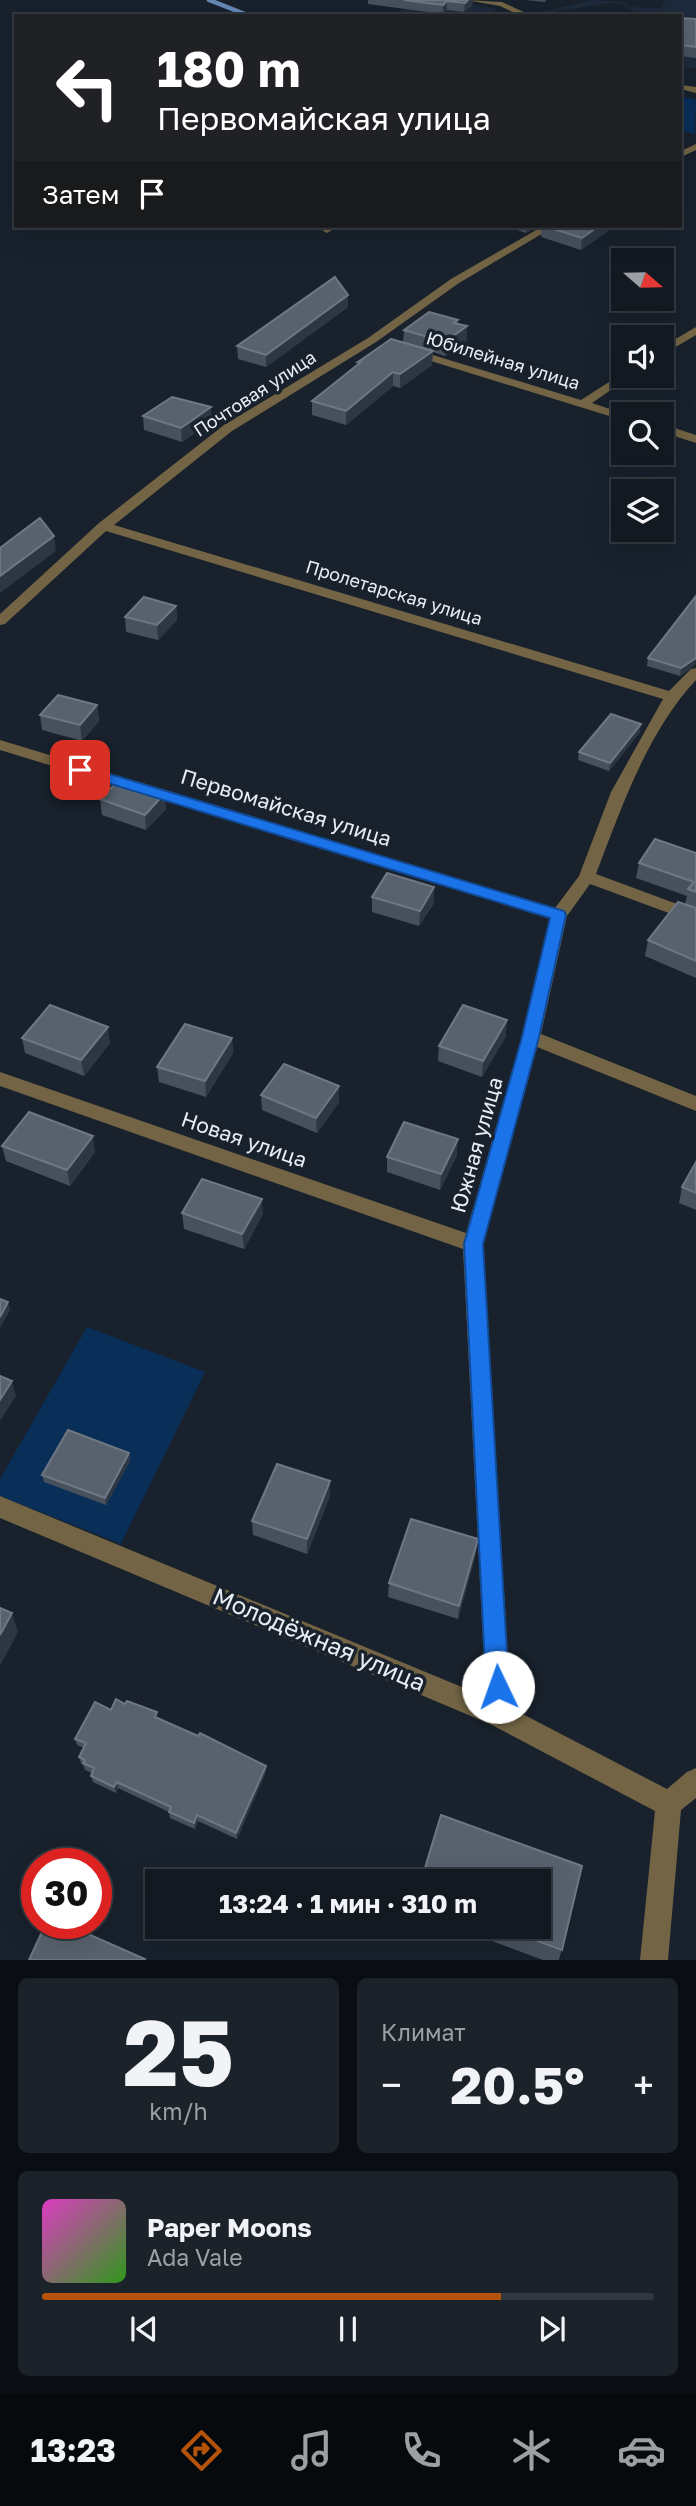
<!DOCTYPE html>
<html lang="ru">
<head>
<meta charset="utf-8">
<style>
  body { margin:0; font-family:"Golos Text",sans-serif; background:#1b222a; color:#f1f3f6; height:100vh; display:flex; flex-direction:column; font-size:26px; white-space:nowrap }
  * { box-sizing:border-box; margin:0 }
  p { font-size:23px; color:#9ca0a5 }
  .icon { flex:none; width:38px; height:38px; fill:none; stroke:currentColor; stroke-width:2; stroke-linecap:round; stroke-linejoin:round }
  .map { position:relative; height:1960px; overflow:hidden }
  .side { display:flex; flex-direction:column; gap:18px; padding:18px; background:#0a0e12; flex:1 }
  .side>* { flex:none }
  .top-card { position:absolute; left:14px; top:14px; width:668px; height:214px; border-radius:0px; box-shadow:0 7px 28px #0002,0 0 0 2px #31383f; background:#202124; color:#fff; overflow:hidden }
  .needle { width:46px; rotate:110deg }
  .controls { position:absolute; left:611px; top:248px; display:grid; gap:14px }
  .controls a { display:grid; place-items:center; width:63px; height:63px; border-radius:0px; background:#121921; box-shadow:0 7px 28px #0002,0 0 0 2px #31383f; font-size:35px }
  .speed { position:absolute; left:21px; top:1848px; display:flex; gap:14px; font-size:35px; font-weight:700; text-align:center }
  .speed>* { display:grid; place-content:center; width:91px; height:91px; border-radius:50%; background:#121921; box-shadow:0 7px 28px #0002,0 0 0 2px #31383f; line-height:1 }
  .speed .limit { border:10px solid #d22; background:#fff; color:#111 }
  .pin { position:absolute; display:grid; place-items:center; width:60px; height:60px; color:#fff; margin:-30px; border-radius:14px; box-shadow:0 4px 10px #0006 }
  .me { position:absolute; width:77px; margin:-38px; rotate:357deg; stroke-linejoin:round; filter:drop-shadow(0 0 5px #0008) }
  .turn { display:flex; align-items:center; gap:24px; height:147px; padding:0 28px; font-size:32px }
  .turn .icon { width:91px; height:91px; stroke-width:2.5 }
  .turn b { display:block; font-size:49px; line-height:60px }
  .then { display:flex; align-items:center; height:66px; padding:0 28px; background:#0003; gap:14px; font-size:26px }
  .big { font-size:52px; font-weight:700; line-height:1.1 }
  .side .tile { flex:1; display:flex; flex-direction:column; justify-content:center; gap:10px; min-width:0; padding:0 24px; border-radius:10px; background:#1b222a }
  .side .dial { align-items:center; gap:0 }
  .dial b { font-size:91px; line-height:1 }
  .song { display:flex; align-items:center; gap:21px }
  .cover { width:84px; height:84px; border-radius:10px; background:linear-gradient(135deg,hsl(310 70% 55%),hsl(110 70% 35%)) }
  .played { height:7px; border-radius:4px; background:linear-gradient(90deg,#b45309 75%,#31383f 75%) }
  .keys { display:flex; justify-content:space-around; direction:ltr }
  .heat { display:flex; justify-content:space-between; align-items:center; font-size:38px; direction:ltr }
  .side .tiles { flex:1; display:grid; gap:18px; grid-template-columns:1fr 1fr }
  .tile:last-child { grid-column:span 2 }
  .trip { position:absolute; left:145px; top:1869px; width:406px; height:70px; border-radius:0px; background:#121921; box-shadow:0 7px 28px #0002,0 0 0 2px #31383f; font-weight:700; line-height:70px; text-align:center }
  .tab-bar { display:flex; height:112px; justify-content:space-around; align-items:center; background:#070a0d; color:#9ca0a5 }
  .tab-bar .icon { width:49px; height:49px }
  .tab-bar .current { color:#b45309 }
  .tab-bar b { font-size:32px; color:#f1f3f6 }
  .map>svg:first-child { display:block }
  .built { fill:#1d2a3b }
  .green { fill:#092e58 }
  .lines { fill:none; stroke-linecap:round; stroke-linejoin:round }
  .stream { stroke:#6589b6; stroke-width:4.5 }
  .street { fill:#726444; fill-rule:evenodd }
  .wall { fill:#47515d }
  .shaded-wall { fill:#2d3743 }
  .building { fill:#58626e; stroke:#6f7783; stroke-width:2 }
  .route { fill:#1a73e8; stroke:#114b97; stroke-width:2 }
  .labels { text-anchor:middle; stroke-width:7; stroke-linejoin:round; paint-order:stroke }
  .far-street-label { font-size:18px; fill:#e7edf5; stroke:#18212c }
  .street-label { font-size:21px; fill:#e7edf5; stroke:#18212c }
  .near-street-label { font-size:24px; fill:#e7edf5; stroke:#18212c }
</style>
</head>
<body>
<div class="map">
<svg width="696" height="1960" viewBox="0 0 696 1960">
  <rect width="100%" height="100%" fill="#18212c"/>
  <g class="built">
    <polygon points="412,0 448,0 497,9 490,16 395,16"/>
    <polygon points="592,0 626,2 628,7 662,8 663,2 666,0 696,0 696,67 681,69 681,16 643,16 621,4 610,3 527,16"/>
  </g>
  <g class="green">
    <polygon points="681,96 696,100 695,134 681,131"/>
    <polygon points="87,1327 205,1372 121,1544 0,1496 0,1479"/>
  </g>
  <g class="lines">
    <polyline class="stream" points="209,0 250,16"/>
    <g class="street">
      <polygon points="466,0 502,2 532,16 521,16 500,6"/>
      <polygon points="681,85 696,87 696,93 681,89"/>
      <polygon points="696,144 696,150 681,157 681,151"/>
      <polygon points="327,226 338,226 327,233 322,230"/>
      <path d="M543,226H555L459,283L376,342L232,431L114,525L669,691L691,669L696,668V680C647,732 621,809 596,874L696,911V923L590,884L567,916L541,1034L696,1096V1111L537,1047L483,1244L511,1708L667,1789L687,1772L696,1768V1798L681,1810L668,1960H640L655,1811L490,1724L0,1518V1496L486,1697L463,1249L0,1086V1072L466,1233L522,1037L550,918L0,750V740L555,908L579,876L611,792L663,699L106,531L5,624L0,625V614L99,523L224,425L368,338L451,279Z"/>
      <polygon points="696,327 696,335 662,355 662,347"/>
      <polygon points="405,349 413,349 581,400 623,373 623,376 631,376 592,403 628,415 623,415 623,420 619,419 405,353"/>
      <polygon points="662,424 696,435 696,443 662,432"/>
    </g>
  </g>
  <g class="wall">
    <polygon points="368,0 473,0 473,4 464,12 447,10 443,14 368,4"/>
    <polygon points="525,0 546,0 545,2"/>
    <polygon points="681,18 696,19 696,58 681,56"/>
    <polygon points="505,226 538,226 526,233"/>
    <polygon points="542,226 615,226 581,250 541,237"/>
    <polygon points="348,307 266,367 238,359 237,346"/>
    <polygon points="458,320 458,324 467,326 467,340 445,356 433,352 432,365 400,388 393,386 346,425 312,415 312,401 358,365 358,362 403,342 404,330"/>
    <polygon points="143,416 212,421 182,442 144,430"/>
    <polygon points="176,606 177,620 158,640 126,632 125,617"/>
    <polygon points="648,658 694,666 680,676 647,666"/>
    <polygon points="97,705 99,721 82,741 42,730 40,715"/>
    <polygon points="640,732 609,771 578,760 579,752"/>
    <polygon points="100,799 166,809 146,830 102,815"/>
    <polygon points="696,853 696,978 645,956 648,940 685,904 687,896 636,878 639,863"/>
    <polygon points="372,897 434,903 419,926 372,912"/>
    <polygon points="506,1036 482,1077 438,1061 439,1046"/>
    <polygon points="22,1038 110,1043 84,1076 25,1053"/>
    <polygon points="232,1038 233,1053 206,1097 159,1082 157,1067"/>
    <polygon points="339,1086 339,1102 317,1133 262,1110 261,1095"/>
    <polygon points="2,1146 95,1152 70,1186 6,1161"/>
    <polygon points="457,1155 440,1190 387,1172 387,1157"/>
    <polygon points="696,1162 696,1210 679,1203 682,1187"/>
    <polygon points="182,1213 263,1214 244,1249 184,1229"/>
    <polygon points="129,1453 130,1461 106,1505 44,1482 42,1475"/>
    <polygon points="330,1496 307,1554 253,1535 252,1521"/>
    <polygon points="476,1553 458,1619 388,1597 389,1583"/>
    <polygon points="111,1710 158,1718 266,1766 266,1772 237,1839 198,1821 195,1829 170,1818 169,1812 118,1788 116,1793 93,1782 91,1776 92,1773 85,1770 83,1765 81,1763 79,1757 84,1748 77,1745 75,1739"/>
    <polygon points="582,1866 559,1960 543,1960 455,1927 539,1927"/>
  </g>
  <g class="shaded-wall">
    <polygon points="468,0 473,0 473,4 464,12 465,3"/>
    <polygon points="447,1 447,10 443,14 443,5"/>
    <polygon points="527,226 538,226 526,233"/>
    <polygon points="599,226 615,226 581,250 582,238"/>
    <polygon points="348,295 348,307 266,367 266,355"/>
    <polygon points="458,320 458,333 467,326 467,340 445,356 445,342 454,323"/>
    <polygon points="433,351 432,365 400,388 400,374"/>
    <polygon points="393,372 393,386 346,425 346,411"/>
    <polygon points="211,407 212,421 182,442 181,428"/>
    <polygon points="54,536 56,551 0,593 0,576"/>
    <polygon points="176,606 177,620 158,640 157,625"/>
    <polygon points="696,657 696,663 694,666 680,676 681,668"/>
    <polygon points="97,705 99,721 82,741 80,725"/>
    <polygon points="641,724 640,732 609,771 610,763"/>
    <polygon points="165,793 166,809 146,830 145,815"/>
    <polygon points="434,887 434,903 419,926 420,911"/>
    <polygon points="507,1020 506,1036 482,1077 483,1061"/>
    <polygon points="108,1027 110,1043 84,1076 81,1060"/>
    <polygon points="232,1038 233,1053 206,1097 205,1081"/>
    <polygon points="339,1086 339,1102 317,1133 316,1118"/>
    <polygon points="93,1136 95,1152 70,1186 67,1170"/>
    <polygon points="458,1139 457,1155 440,1190 441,1174"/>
    <polygon points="262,1199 263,1214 244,1249 242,1234"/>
    <polygon points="8,1302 10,1310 0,1328 0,1317"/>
    <polygon points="12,1381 16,1396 0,1421 0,1400"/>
    <polygon points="129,1453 130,1461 106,1505 105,1498"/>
    <polygon points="330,1481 330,1496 307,1554 307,1539"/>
    <polygon points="478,1539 476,1553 458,1619 459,1606"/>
    <polygon points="12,1613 18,1632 0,1666 0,1635"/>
    <polygon points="266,1766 266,1772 237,1839 236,1833"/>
    <polygon points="117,1782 118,1788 116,1793 114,1787"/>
    <polygon points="197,1815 198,1821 195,1829 194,1823"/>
  </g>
  <g class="building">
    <polygon points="404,0 468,0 465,3 447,1 443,5"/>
    <polygon points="681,18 696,19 696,47 681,45"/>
    <polygon points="544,226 599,226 582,238"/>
    <polygon points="335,277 348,295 266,355 237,346"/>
    <polygon points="429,312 458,320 454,323 467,326 445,342 404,330"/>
    <polygon points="391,339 433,351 400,374 393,372 346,411 312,401 361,362 358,362"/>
    <polygon points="172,397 211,407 181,428 143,416"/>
    <polygon points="40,518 54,536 0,576 0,548"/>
    <polygon points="696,596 696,658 681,668 648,658"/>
    <polygon points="144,597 176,606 157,625 125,617"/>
    <polygon points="58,695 97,705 80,725 40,715"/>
    <polygon points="611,714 641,724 610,763 579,752"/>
    <polygon points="120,779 165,793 145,815 100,799"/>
    <polygon points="655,839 696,853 696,892 688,889 694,882 639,863"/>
    <polygon points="387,873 434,887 420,911 372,897"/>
    <polygon points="678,902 696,908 696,961 648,940"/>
    <polygon points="50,1005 108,1027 81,1060 22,1038"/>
    <polygon points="463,1005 507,1020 483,1061 439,1046"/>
    <polygon points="185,1024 232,1038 205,1081 157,1067"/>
    <polygon points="284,1064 339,1086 316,1118 261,1095"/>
    <polygon points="29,1112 93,1136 67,1170 2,1146"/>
    <polygon points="404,1122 458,1139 441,1174 387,1157"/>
    <polygon points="696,1162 696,1193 682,1187"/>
    <polygon points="202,1179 262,1199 242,1234 182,1213"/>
    <polygon points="0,1299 8,1302 0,1317"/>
    <polygon points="0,1376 12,1381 0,1400"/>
    <polygon points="68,1430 129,1453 105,1498 42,1475"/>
    <polygon points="277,1464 330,1481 307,1539 252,1521"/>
    <polygon points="411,1519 478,1539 459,1606 389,1583"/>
    <polygon points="0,1608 12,1613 0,1635"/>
    <polygon points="116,1699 125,1704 127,1701 157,1712 155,1717 198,1736 200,1733 266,1766 236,1833 197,1815 194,1823 169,1812 171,1807 117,1782 114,1787 91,1776 94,1768 83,1763 85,1760 79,1757 86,1743 75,1739 95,1702 111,1710"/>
    <polygon points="441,1815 582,1866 562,1950 499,1927 539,1927 539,1881 421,1881"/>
    <polygon points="46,1923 63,1923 145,1959 144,1960 29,1960"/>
  </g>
  <polygon class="route" points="80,765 564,911 566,915 539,1037 483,1244 509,1687 506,1695 498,1698 490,1695 486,1687 464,1244 522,1037 550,918 75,773 75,767"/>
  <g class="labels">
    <g class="far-street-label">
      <text transform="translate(503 361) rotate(17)" y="6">Юбилейная улица</text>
      <text transform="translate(255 394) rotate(-33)" y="6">Почтовая улица</text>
      <text transform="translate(394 593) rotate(17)" y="6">Пролетарская улица</text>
    </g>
    <g class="street-label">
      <text transform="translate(286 808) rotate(17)" y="7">Первомайская улица</text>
      <text transform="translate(244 1140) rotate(19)" y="7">Новая улица</text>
      <text transform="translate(477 1145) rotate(-74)" y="7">Южная улица</text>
    </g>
    <g class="near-street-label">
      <text transform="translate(319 1640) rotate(23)" y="8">Молодёжная улица</text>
    </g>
  </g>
</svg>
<div class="controls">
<a><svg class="needle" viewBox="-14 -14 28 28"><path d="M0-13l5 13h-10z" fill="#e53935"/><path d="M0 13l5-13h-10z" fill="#9ca0a5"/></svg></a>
<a><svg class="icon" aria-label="sound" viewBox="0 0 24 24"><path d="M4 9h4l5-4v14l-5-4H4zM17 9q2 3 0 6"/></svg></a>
<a><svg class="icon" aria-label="search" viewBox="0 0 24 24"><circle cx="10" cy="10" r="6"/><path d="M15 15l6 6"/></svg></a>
<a><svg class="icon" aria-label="layers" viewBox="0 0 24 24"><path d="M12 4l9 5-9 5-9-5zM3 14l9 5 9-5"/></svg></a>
</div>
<div class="speed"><div class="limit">30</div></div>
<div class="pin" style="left:80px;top:770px;background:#d93025"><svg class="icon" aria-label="arrive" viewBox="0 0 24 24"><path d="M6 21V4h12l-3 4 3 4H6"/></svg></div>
<svg class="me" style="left:498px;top:1687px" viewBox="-20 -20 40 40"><circle r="19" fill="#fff"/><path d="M0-13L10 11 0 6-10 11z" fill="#1a73e8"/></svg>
<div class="trip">13:24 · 1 мин · 310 m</div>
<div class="top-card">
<div class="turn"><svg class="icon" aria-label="left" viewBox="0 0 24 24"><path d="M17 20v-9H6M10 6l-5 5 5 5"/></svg><div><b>180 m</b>Первомайская улица</div></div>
<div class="then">Затем<svg class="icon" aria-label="arrive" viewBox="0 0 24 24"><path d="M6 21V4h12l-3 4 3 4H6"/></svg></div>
</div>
</div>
<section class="side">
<div class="tiles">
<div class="tile dial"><b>25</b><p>km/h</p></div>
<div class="tile"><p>Климат</p>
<div class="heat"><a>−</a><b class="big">20.5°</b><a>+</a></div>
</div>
<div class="tile">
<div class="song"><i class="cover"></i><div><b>Paper Moons</b><p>Ada Vale</p></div></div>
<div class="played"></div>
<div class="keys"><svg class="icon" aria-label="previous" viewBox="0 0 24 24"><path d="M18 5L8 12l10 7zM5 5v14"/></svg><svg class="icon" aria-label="pause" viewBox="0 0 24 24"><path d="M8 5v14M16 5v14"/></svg><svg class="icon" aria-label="next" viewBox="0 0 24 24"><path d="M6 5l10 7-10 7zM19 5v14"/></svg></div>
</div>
</div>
</section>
<nav class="tab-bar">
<b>13:23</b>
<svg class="icon current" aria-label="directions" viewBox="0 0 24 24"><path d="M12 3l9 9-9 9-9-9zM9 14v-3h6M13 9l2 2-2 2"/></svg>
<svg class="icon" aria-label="music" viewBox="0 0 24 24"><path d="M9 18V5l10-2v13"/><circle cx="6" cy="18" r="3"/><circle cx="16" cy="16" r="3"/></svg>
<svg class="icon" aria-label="phone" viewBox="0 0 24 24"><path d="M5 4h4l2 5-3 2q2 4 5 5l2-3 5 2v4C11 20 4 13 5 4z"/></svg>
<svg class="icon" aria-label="climate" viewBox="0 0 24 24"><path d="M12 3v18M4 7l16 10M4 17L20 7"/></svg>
<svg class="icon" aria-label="car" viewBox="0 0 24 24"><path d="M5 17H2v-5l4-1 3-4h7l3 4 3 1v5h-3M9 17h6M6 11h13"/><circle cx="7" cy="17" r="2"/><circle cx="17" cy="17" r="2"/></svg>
</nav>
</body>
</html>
